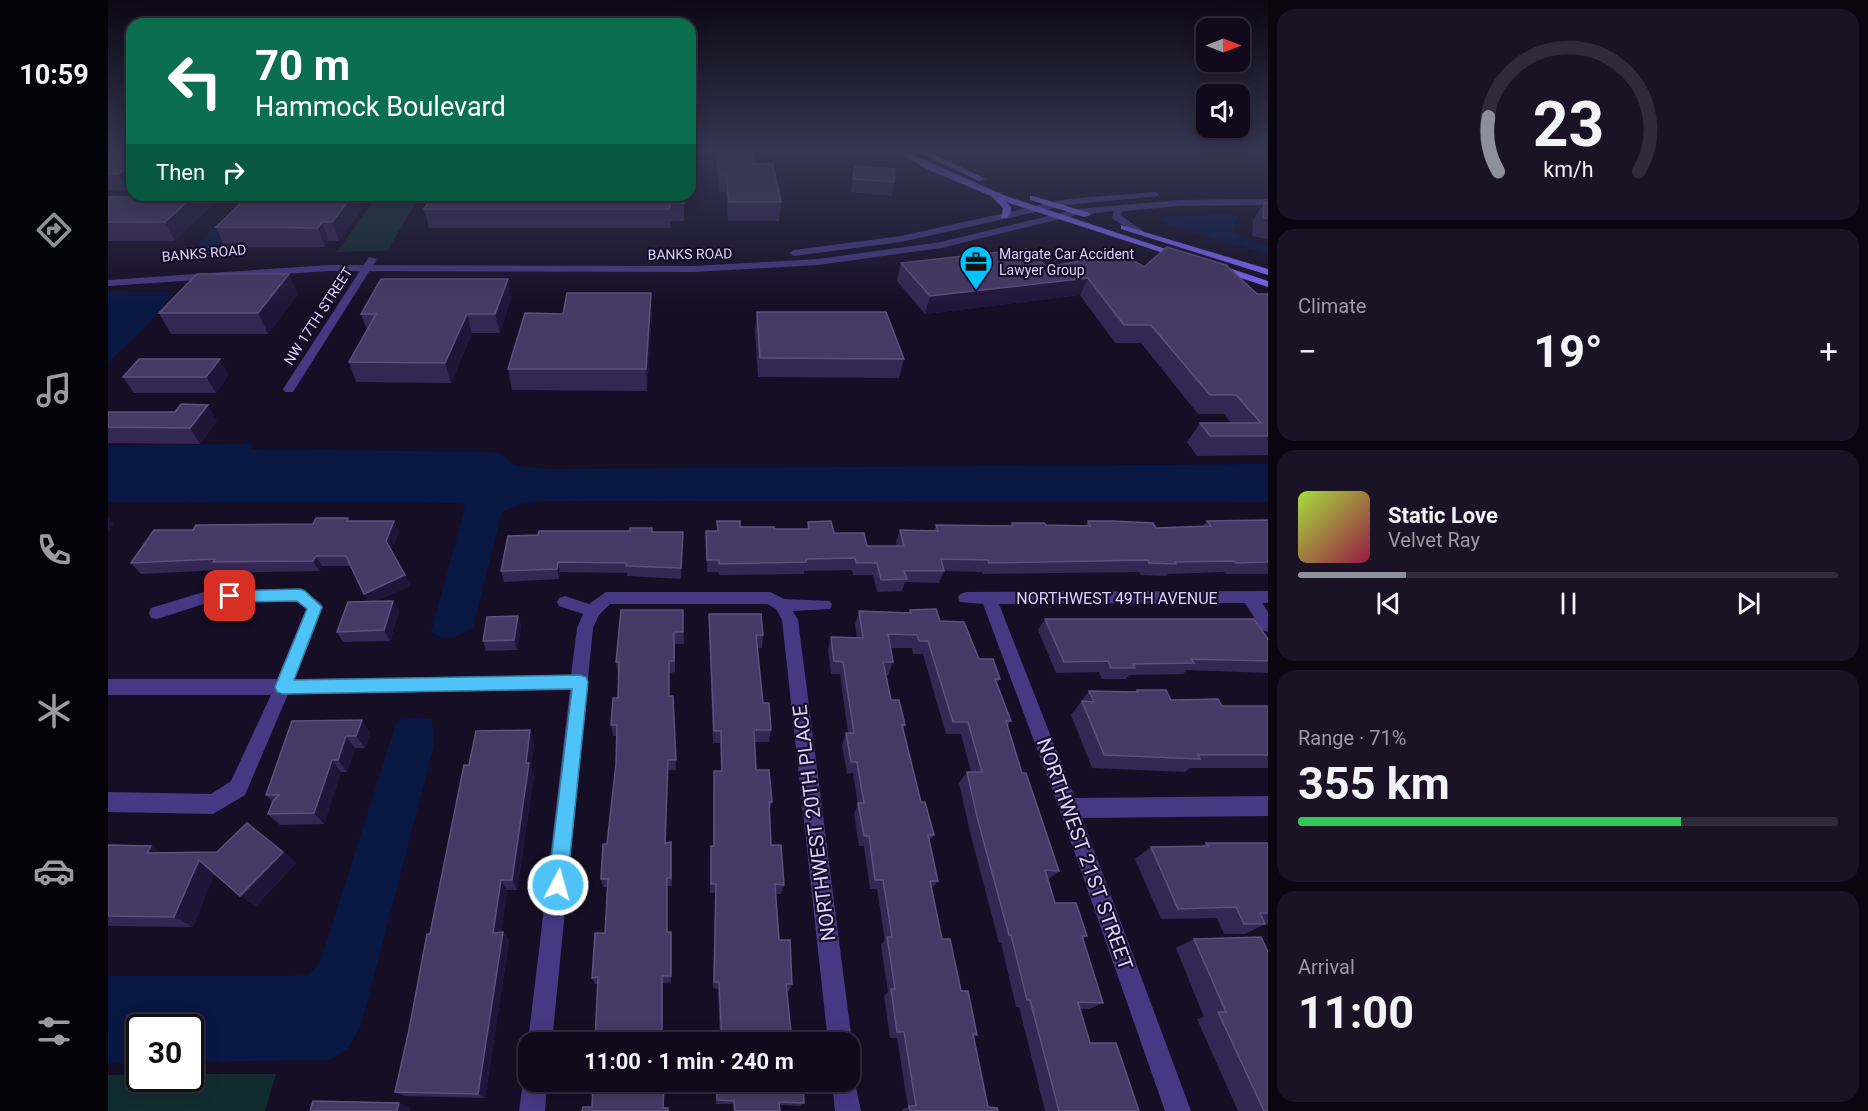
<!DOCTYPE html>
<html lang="en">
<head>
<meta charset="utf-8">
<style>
  body { margin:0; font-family:Roboto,sans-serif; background:#191325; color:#f1f3f6; height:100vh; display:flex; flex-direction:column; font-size:22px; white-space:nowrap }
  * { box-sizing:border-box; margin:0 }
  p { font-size:20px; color:#9c9aa3 }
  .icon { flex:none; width:33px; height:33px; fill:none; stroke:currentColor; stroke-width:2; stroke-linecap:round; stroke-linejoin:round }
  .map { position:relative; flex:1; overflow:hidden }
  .details { display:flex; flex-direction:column; gap:9px; padding:9px; background:#09060f; width:600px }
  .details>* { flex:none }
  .banner { position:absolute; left:18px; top:18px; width:570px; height:183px; border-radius:18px; box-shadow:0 3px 15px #0003,0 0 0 2px #302b3b; background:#0b6e4f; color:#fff; overflow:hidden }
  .needle { width:39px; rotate:90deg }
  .controls { position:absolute; left:1088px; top:18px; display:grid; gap:12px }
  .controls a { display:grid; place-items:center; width:54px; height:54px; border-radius:12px; background:#100a1c; box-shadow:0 3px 15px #0003,0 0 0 2px #302b3b; font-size:30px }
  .speed { position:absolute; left:18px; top:1014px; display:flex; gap:12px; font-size:30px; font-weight:700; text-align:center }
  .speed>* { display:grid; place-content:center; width:78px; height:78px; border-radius:50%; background:#100a1c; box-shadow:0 3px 15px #0003,0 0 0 2px #302b3b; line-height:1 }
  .speed .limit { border:3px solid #111; border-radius:9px; background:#fff; color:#111 }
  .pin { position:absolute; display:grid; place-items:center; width:51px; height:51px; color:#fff; margin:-26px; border-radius:12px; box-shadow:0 3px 9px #0006 }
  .me { position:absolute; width:66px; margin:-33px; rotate:6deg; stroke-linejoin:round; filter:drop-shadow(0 0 4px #0008) }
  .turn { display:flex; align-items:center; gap:21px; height:126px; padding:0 30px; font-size:27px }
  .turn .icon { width:78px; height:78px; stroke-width:2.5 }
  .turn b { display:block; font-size:42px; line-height:51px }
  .then { display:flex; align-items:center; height:57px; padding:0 30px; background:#0003; gap:12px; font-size:22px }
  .big { font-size:45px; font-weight:700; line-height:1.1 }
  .details .tile { flex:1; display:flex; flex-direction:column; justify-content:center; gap:9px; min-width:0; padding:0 21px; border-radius:18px; background:#191325 }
  .details .dial { align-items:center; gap:0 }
  .dial svg { height:156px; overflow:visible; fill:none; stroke:#302b3b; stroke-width:7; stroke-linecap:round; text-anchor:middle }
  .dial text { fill:#f1f3f6; stroke:none }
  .song { display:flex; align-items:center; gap:18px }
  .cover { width:72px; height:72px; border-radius:9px; background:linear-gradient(135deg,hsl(80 70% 55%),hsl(340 70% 35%)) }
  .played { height:6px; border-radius:3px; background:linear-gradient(90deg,#8c9099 20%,#302b3b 20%) }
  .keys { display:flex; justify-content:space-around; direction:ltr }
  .heat { display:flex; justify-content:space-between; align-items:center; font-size:33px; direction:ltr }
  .charge { height:9px; border-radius:4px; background:linear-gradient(90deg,#34c759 71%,#302b3b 0) }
  .trip { position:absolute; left:410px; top:1032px; width:342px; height:60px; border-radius:18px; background:#100a1c; box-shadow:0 3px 15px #0003,0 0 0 2px #302b3b; font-weight:700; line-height:60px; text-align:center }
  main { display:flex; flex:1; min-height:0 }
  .dock { display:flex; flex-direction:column; width:108px; justify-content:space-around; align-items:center; background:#06040b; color:#9c9aa3 }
  .dock .icon { width:42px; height:42px }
  .dock .on { color:#8c9099 }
  .dock b { font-size:27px; color:#f1f3f6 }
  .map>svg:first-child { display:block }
  .green { fill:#112c2f }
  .water { fill:#091743 }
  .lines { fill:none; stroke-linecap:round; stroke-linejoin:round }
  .minor { fill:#453984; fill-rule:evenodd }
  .tertiary { fill:#453984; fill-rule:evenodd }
  .secondary { fill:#7f69ff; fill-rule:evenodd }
  .wall { fill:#352753 }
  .shaded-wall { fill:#201539 }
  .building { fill:#473965; stroke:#5e517e; stroke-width:1.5 }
  .route { fill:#4fc3f7; stroke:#337fa1; stroke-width:1.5 }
  .labels { text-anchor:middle; stroke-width:4.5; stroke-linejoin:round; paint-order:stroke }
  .far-street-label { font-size:14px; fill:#ddd2ff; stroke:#150e25 }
  .far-poi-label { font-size:14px; fill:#ddd2ff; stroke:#150e25; text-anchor:start }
  .street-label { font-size:16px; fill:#ddd2ff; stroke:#150e25 }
  .near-street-label { font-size:20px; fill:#ddd2ff; stroke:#150e25 }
</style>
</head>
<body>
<main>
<nav class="dock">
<b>10:59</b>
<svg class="icon on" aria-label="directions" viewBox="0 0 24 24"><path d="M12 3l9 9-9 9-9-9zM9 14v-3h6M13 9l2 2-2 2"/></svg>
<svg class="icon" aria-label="music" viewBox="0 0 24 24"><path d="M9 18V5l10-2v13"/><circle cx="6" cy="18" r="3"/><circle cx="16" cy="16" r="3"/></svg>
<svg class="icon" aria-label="phone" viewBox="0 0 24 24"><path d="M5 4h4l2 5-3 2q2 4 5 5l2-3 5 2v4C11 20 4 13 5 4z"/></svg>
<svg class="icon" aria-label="climate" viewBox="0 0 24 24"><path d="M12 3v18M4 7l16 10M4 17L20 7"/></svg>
<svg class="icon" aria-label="car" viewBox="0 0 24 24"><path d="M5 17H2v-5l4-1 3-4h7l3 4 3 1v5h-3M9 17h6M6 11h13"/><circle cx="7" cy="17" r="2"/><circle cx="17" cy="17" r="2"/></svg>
<svg class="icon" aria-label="filters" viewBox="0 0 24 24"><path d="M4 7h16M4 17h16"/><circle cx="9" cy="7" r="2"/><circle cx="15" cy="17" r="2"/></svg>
</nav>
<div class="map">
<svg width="1160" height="1111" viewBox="0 0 1160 1111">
  <rect width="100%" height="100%" fill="#150e25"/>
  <g class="green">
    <polygon points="166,195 451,195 449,201 309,201 279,251 229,252 265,201 161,201"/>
    <polygon points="31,1074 32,1078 82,1078 83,1074 168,1074 157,1111 0,1111 0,1075"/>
  </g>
  <g class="water">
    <polygon points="139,195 159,195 105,254 101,257 82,259 82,256 99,235"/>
    <polygon points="1121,214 1133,217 1126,223 1125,232 1137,238 1160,246 1160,254 1062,226 1055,222 1054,217"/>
    <path d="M0,291L63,292C58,311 15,348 0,363Z"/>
    <path d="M143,444L144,449L382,452L393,454L406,465L437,469L1160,464V502L435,501L413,504L394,512L365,628C352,636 337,643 323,632L357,507L353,503L0,502V445Z"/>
    <polygon points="294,717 324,719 326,746 253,1026 239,1049 222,1060 83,1062 82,1028 32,1028 31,1063 0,1064 0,976 173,976 200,975 212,963 287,726"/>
  </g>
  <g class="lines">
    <g class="minor">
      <polygon points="43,195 55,195 36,202 0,207 0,201"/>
      <polygon points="261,257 269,259 185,392 177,392 175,389"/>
      <polygon points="192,589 213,603 215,607 187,679 463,675 469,628 475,614 451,606 449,602 451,598 457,596 481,604 498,592 662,592 676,599 722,601 724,605 722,609 685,611 690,620 744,1042 741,1049 741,1042 720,1042 674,620 668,609 659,604 502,604 491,615 485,628 444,1042 420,1042 462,690 180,694 137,795 105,814 0,812 0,792 103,794 123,781 163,695 0,695 0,679 169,679 198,609 189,601 99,603 49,619 43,618 41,613 43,608 99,591"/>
      <polygon points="1160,591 1160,603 1154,603 1160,612 1160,632 1154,630 1137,603 891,604 967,798 1160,796 1160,816 974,818 1083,1111 1057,1111 951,808 875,604 852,602 850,598 852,594 858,592"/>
      <polygon points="420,1072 420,1082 439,1082 437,1111 411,1111 415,1082"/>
      <polygon points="741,1072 745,1073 753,1111 727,1111 724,1082 741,1082"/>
    </g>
    <g class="tertiary">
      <polygon points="1047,192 1051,194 1050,196 959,205 793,242 686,256 681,253 686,250 793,236 959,199"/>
      <polygon points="1160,199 1160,205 1072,206 1015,211 1012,215 1034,230 1034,234 1031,235 1004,218 1006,211 969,215 833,248 710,265 585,272 221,271 0,286 0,280 221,265 585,266 710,259 833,242 969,209 1072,200"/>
    </g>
    <g class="secondary">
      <polygon points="788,152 798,152 898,196 1079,256 1071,258 898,202 903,207 903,212 899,218 893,218 895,208 883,196 823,171"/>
      <polygon points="810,152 821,152 878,179 871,181"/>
      <polygon points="925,196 982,213 983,215 976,217 922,200 922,196"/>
      <polygon points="1013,225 1160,269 1160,275 1013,229"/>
      <polygon points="1109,264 1160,281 1160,287 1106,269 1104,267"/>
    </g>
  </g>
  <g class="wall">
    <polygon points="0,152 20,190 0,190"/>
    <polygon points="607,152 644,152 646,164 673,202 671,221 620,221 618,192 611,192"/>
    <polygon points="747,166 786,182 784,196 743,192"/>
    <polygon points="576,195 576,221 562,221 563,228 321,228 316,209"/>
    <polygon points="0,197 51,197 67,241 0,241"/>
    <polygon points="1156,202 1160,203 1160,239 1144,236 1145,220"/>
    <polygon points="253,210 231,241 221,241 217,247 117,247 108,227"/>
    <polygon points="793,263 939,267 1036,267 1149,294 1160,294 1160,455 1089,456 1079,442 1092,423 1123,423 1116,414 1090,414 1033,343 1007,343 972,295 817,314 789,281"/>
    <polygon points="190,294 160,334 63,334 51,313"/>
    <polygon points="403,298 392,333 364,333 343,383 248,382 241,362 259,330 253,314"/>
    <polygon points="649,312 796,359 791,378 650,377 647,331"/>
    <polygon points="544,313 539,391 404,390 400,369 455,314"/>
    <polygon points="121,374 108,393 26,393 15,377"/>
    <polygon points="0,412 67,412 109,421 92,444 0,443"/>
    <polygon points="1160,520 1160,574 1117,574 1116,572 1060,574 1059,576 1033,575 1031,572 875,574 874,572 836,571 831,583 797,582 794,591 769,592 765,575 745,575 744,570 696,571 696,574 611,575 610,572 599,572 598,531 609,531 609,521 632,527 666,529 699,529 700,522 759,546 789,546 788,542 792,530 826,530 828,525 903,526 904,523 938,525 977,526 980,521 1048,528 1095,526 1099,521"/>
    <polygon points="241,521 286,521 291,532 283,551 297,575 302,586 268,601 285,601 291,611 282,641 235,642 229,632 260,601 243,566 214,566 211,571 113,573 111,570 33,574 23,563 85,530 205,524"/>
    <polygon points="544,532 575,532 573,579 519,576 519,573 452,572 451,579 396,582 393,571"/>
    <polygon points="575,610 576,644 567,644 567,672 561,673 561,696 565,696 568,770 560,770 558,842 563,842 564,886 559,886 559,932 563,932 564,939 563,983 487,984 484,978 497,933 499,887 495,887 493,879 499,844 508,764 509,736 505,736 503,725 510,698 511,673 510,673 508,662"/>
    <polygon points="802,610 832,621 892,679 889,683 903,721 899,726 914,773 951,871 940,880 947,903 979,936 975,939 995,1003 981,1009 972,1009 982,1043 1031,1111 937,1111 911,1007 908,1007 893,943 891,943 862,832 851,783 859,772 863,772 853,734 838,734 815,654 805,654 804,648 782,648 785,662 780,675 778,675 783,700 797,725 795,729 813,802 826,835 821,841 830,881 824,888 834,939 869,1035 865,1037 880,1107 890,1111 794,1111 794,1109 800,1107 789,1038 782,1038 776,996 780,992 773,945 777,940 769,889 762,889 756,846 751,846 746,814 750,805 745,773 739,774 734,745 738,733 740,733 732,674 723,674 720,650 723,637 749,638 747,625 751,611 801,613"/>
    <polygon points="601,614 655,635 654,648 649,648 655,703 663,730 661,742 646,742 648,770 664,802 661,812 663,845 676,885 673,894 668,894 671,940 684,984 681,991 679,991 684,1042 612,1042 610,989 605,988 607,893 602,893 603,846 605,846 606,771 613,771 612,743 605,743 601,627"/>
    <polygon points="410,616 413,626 409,650 378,651 375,641"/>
    <polygon points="937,619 1160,639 1160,673 1079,670 1075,674 1021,675 1018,679 994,679 991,672 948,673 930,630"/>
    <polygon points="1029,690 1063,700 1114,706 1160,706 1160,768 1082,768 1077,772 984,768 963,715 981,691 1027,692"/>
    <polygon points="184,721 262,732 257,748 247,748 239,772 233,772 216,824 172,825 160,814 165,802 158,795"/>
    <polygon points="422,730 426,742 423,768 426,775 409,890 399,890 393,932 395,932 401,941 377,1098 297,1096 287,1092 361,765"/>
    <polygon points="1098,843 1160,843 1160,924 1157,924 1137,934 1116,934 1109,918 1053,919 1027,859 1043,847 1094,846"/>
    <polygon points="0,845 43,846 54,853 175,852 188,863 148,906 132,896 106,874 85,927 0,926"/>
    <polygon points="1153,937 1160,1111 1130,1111 1089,1019 1096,1017 1068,948 1086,939"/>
    <polygon points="608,1082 695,1082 696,1103 692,1106 671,1105 672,1111 625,1111 625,1104 608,1104"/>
  </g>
  <g class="shaded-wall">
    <polygon points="24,164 24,187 20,190 10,174"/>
    <polygon points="87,195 115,195 67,241 57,222"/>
    <polygon points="245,195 248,195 253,210 231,241 224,222"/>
    <polygon points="214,222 221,241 217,247 210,228"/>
    <polygon points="181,274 190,294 160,334 150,313"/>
    <polygon points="980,278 972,295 817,314 822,296"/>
    <polygon points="400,279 403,298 392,333 387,314"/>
    <polygon points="543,293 544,313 539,391 538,369"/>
    <polygon points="359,314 364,333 343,383 337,363"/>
    <polygon points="112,359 121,374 108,393 98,377"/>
    <polygon points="100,405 109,421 92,444 82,428"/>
    <polygon points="0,517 6,524 0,532"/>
    <polygon points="286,521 291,532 283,552 278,541"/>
    <polygon points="208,556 214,566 211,571 205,561"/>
    <polygon points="450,562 452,572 451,579 449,569"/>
    <polygon points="297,575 302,586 262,604 256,594"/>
    <polygon points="285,601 291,611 282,641 276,630"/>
    <polygon points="410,616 413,626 409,650 406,640"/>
    <polygon points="254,720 262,732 257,748 248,736"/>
    <polygon points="422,730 426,742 423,768 426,775 409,890 404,880"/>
    <polygon points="238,736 247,748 239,772 230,760"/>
    <polygon points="224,760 233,772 216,824 206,813"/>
    <polygon points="560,760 560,770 558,852 557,843"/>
    <polygon points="43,846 61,858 39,853"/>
    <polygon points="175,852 188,863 148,906 132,896"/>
    <polygon points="91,860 107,872 85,927 66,917"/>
    <polygon points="393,880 399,890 392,941 385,933"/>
    <polygon points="395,932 401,941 377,1098 370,1094"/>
    <polygon points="554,976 555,983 555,1042 554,1042"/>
    <polygon points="291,1103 303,1107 302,1111 289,1111"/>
  </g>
  <g class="building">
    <polygon points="0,152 24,152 24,164 10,174 0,174"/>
    <polygon points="609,152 644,152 646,164 665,164 673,202 621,202 618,175 611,174"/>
    <polygon points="747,166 787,169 786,182 745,179"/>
    <polygon points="54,195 87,195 57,222 0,222 0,197 51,197"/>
    <polygon points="141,195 245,195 224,222 214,222 210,228 108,227"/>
    <polygon points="325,195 576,195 576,203 562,203 562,209 316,209"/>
    <polygon points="1156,202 1160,203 1160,218 1155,218"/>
    <polygon points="1059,247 1118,265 1149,294 1160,294 1160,436 1102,436 1092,423 1153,423 1128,395 1102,395 1043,325 1016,325 980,278 822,296 793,263 919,249 939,267 1013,253 1036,267"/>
    <polygon points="89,274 181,274 150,313 51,313"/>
    <polygon points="273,279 400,279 387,314 359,314 337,363 241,362 268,314 253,314"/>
    <polygon points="459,293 543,293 538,369 400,369 417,313 455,314"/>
    <polygon points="649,312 778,312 796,359 652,358"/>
    <polygon points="31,359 112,359 98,377 15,377"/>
    <polygon points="73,404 100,405 82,428 0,427 0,412 67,412"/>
    <polygon points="208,518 240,518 239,521 286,521 278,541 297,575 256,594 238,556 208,556 205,561 105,562 107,559 23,563 46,530 85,530 88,525 205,524"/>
    <polygon points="1160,520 1160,562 1128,563 1126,561 1067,562 1068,564 1041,563 1040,560 881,563 880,560 833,559 836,571 796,571 799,579 773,580 769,563 748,563 747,558 698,559 698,562 611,564 611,560 599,560 598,531 610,531 609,521 632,521 632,527 666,527 666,529 701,529 700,522 723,521 726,533 756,533 759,546 796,546 792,530 830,531 828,525 905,526 904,523 936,523 938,525 982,526 980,521 1004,521 1045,523 1048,528 1103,526 1099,521"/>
    <polygon points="522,528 544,528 544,532 575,532 573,568 518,566 519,563 450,562 449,569 393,571 400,536 430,535 431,531 522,531"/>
    <polygon points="285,601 276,630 229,632 240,602"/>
    <polygon points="828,609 832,621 856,622 871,659 885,659 892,679 887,679 903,721 898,721 914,773 918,773 951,871 937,870 947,903 968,903 979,936 974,936 995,1003 970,1002 982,1043 1008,1043 1031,1111 951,1111 922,1000 919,1000 903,935 901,935 870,821 859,772 874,772 860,722 845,722 820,641 811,641 809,635 780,634 785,662 775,662 783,700 791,700 797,725 794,725 813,802 817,802 826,835 820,835 830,881 822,881 834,939 842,939 853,991 860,991 869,1035 865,1034 880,1107 889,1108 890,1111 802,1111 801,1106 808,1106 796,1032 789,1032 783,989 787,989 779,937 784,937 775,880 767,880 761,836 756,836 750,803 756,803 749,762 743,762 738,733 746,733 735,662 726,661 723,637 755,638 751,611 803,613 802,610"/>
    <polygon points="513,610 575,610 575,632 566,632 566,661 561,661 561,696 565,696 568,760 560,760 557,843 563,842 563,878 559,878 559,932 563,932 563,976 554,976 554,1042 487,1042 490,977 484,978 487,933 497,933 500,879 493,879 495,844 499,844 508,764 509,725 503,725 505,698 510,698 511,662 508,662"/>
    <polygon points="601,614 653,614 655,635 648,635 655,703 661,703 663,730 646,730 648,770 661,770 664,802 661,802 663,845 673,845 676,885 667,884 671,940 682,940 684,984 678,984 684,1042 614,1042 611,982 606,982 608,884 603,884 603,846 606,846 606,771 614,771 613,731 606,731"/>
    <polygon points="410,616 406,640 375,641 379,617"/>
    <polygon points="937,619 1146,619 1160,639 1160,661 1083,659 1086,663 1025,664 1027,668 1003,668 1000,661 956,662"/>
    <polygon points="1029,690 1058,690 1063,700 1110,699 1114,706 1160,706 1160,755 1090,755 1092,759 996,755 974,701 986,702 981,691 1030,692"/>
    <polygon points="254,720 248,736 238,736 230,760 224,760 206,813 160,814 165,801 171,795 158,795 184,721"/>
    <polygon points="422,730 418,763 421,763 404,880 393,880 385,933 395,932 370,1094 287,1092 301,1030 319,934 322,934 356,765 361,765 368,731"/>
    <polygon points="139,823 175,852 132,896 91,860 66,917 0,916 0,845 43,846 39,853 109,852"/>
    <polygon points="1098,843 1160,843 1160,913 1152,913 1157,924 1136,924 1128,907 1070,909 1043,847 1100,846"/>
    <polygon points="1153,937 1160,952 1160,1111 1156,1111 1110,1012 1118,1012 1086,939"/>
    <polygon points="485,1082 556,1082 555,1108 560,1108 560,1111 474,1111 475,1107 484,1107"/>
    <polygon points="609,1082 695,1082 696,1103 671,1102 672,1111 627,1111 626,1101 609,1100"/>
    <polygon points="205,1101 291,1103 289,1111 202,1111"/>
  </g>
  <linearGradient id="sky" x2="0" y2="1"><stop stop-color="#0c0814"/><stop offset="0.49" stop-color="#353651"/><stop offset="1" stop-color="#353651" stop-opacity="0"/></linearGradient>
  <rect width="1160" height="308" fill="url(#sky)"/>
  <polygon class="route" points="192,589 197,591 214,607 186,680 472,675 478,677 480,682 459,885 456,892 450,895 443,892 440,885 464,689 175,694 169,692 167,687 199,609 189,601 122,602 117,600 115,596 117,592 122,591"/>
  <defs>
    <g id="office-pin" transform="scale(1.725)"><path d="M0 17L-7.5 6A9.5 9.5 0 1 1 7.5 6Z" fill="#00c4fd" stroke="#150e25"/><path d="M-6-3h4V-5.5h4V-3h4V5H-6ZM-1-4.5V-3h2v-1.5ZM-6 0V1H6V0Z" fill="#111"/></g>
  </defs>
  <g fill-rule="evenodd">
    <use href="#office-pin" x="868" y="262"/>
  </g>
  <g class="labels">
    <g class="far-street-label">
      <text transform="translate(96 253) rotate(-5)" y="5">BANKS ROAD</text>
      <text transform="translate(582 254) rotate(-1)" y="5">BANKS ROAD</text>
      <text transform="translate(210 316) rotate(-57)" y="5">NW 17TH STREET</text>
    </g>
    <g class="far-poi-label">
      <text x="891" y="259">Margate Car Accident<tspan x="891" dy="16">Lawyer Group</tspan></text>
    </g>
    <g class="street-label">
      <text x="1009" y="604">NORTHWEST 49TH AVENUE</text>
    </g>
    <g class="near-street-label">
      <text transform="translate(706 823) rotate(-97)" y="7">NORTHWEST 20TH PLACE</text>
      <text transform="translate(977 854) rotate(70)" y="7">NORTHWEST 21ST STREET</text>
    </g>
  </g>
</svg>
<div class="controls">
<a><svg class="needle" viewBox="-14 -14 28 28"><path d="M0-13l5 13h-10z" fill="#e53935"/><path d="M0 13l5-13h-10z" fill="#9c9aa3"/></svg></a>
<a><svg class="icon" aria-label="sound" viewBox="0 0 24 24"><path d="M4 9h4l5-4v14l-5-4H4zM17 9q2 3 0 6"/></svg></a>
</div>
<div class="speed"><div class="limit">30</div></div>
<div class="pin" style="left:122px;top:596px;background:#d93025"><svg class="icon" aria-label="arrive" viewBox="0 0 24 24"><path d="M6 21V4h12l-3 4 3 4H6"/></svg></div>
<svg class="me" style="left:450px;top:885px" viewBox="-20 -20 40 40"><circle r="17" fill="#4fc3f7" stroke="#fff" stroke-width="3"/><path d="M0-11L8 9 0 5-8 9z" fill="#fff"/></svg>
<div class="trip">11:00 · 1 min · 240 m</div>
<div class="banner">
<div class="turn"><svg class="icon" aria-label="left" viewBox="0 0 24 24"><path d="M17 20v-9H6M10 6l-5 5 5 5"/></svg><div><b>70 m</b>Hammock Boulevard</div></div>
<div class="then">Then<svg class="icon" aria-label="right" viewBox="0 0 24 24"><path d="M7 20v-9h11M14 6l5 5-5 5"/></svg></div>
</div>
</div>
<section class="details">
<div class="tile dial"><svg viewBox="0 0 100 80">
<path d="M14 69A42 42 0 1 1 86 69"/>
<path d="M14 69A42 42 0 0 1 9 41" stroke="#8c9099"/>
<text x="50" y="56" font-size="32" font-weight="700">23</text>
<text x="50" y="72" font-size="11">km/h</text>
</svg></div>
<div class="tile"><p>Climate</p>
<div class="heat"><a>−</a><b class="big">19°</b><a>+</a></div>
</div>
<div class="tile">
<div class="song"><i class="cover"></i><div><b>Static Love</b><p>Velvet Ray</p></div></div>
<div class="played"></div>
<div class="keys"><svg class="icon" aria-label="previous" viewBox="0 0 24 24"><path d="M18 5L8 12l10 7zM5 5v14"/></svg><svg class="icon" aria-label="pause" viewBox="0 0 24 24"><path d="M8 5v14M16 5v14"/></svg><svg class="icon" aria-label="next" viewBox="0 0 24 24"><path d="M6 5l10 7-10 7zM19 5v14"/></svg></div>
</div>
<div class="tile"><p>Range · 71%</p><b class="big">355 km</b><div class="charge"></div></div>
<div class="tile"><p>Arrival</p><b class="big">11:00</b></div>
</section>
</main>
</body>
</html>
